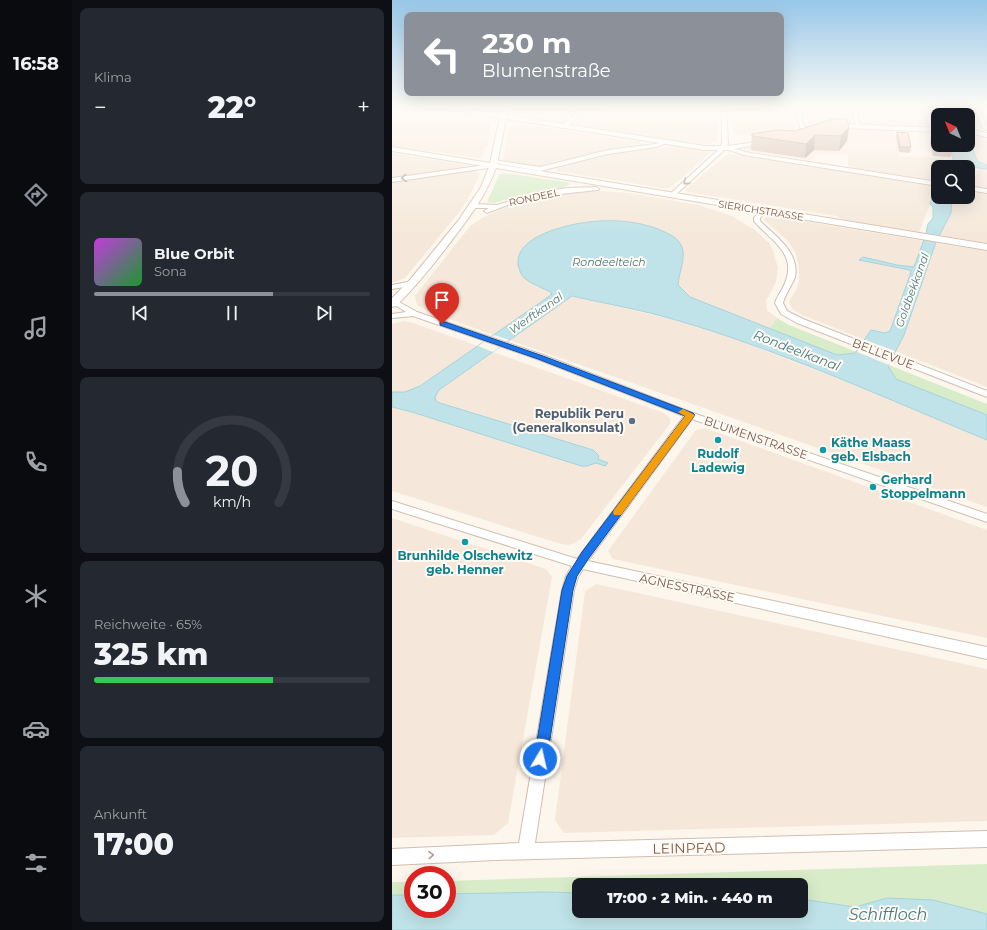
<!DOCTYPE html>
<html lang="de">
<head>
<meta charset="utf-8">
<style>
  body { margin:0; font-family:Montserrat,sans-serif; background:#242831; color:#f1f3f6; height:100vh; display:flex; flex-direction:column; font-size:15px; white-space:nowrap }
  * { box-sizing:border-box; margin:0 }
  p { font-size:13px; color:#9ea1a6 }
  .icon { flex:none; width:22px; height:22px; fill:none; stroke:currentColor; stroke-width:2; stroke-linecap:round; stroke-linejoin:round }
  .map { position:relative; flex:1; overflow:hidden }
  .details { display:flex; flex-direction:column; gap:8px; padding:8px; background:#0d0f14; width:320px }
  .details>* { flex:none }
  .hud { position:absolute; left:12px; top:12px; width:380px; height:84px; border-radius:8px; box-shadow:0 4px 16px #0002; background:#8c9099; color:#fff; overflow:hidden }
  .needle { width:26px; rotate:317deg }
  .controls { position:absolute; left:539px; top:108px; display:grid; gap:8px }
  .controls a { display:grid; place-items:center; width:44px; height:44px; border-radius:8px; background:#171b24; box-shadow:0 4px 16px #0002; font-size:20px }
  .speed { position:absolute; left:12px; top:866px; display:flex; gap:8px; font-size:20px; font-weight:700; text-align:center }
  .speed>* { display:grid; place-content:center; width:52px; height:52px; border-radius:50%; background:#171b24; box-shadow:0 4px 16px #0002; line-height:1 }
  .speed .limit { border:6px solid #d22; background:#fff; color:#111 }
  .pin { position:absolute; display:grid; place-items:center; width:34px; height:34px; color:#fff; margin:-41px -17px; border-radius:50% 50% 50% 0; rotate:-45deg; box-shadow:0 0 4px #0007 }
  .pin .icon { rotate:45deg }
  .me { position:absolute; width:44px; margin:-22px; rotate:9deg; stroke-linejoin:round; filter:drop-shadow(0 0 3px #0008) }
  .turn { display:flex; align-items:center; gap:14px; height:84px; padding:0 12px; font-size:18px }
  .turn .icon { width:52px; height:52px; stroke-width:2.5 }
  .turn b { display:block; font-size:28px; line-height:34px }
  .big { font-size:30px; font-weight:800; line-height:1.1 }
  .details .tile { flex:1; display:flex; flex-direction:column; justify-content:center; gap:6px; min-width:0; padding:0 14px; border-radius:8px; background:#242831 }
  .details .dial { align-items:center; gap:0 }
  .dial svg { height:104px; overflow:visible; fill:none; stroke:#363941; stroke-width:7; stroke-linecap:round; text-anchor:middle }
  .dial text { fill:#f1f3f6; stroke:none }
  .song { display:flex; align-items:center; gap:12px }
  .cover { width:48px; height:48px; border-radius:6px; background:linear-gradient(135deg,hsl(290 70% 55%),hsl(130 70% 35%)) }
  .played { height:4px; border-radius:2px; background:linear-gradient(90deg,#8c9099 65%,#363941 65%) }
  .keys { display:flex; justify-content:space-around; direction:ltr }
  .heat { display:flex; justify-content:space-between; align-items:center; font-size:22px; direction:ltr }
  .charge { height:6px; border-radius:3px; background:linear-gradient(90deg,#34c759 65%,#363941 0) }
  .trip { position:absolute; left:180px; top:878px; width:236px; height:40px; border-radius:8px; background:#171b24; box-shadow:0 4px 16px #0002; font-weight:800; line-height:40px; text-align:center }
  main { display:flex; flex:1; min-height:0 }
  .dock { display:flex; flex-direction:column; width:72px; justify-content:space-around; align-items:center; background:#090b0e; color:#9ea1a6 }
  .dock .icon { width:28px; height:28px }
  .dock .on { color:#8c9099 }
  .dock b { font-size:18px; color:#f1f3f6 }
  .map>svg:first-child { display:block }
  .residential { fill:#f5e8da }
  .commercial { fill:#fde8e0 }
  .green { fill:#d8ecc9 }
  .water { fill:#bfe3e8; stroke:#a5d3da }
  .pier { fill:#fdf6ec }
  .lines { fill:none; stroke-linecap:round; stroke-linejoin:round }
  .street-casing { stroke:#d1beb0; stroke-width:2 }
  .secondary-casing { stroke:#d6c0b0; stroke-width:2 }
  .street { fill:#fff; fill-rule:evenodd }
  .secondary { fill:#fff; fill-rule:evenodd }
  .wall { fill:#d1b7a8 }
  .shaded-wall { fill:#aa9588 }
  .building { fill:#f3d5c3; stroke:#aa9588 }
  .oneway { stroke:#af9d94 }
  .route { fill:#1a73e8; stroke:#114b97 }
  .slow { fill:#f59e0b }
  .service-dot { fill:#5c6f8a; stroke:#fffaf3; stroke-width:1.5 }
  .culture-dot { fill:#0f9aa8; stroke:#fffaf3; stroke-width:1.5 }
  .labels { text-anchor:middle; stroke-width:4; stroke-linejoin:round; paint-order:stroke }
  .far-street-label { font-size:10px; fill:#7a5c4d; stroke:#fffaf3 }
  .far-water-label { font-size:11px; font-style:italic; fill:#437c86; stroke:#fffaf3 }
  .street-label { font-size:12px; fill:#7a5c4d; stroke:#fffaf3 }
  .service-label { font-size:12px; font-weight:bold; fill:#4e5e75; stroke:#fffaf3; text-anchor:end }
  .culture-label { font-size:12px; font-weight:bold; fill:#0d838f; stroke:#fffaf3; text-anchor:start }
  .water-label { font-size:13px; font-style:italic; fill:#437c86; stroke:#fffaf3 }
  .near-street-label { font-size:14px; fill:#7a5c4d; stroke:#fffaf3 }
  .near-water-label { font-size:16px; font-style:italic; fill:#437c86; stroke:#fffaf3 }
</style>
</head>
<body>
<main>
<nav class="dock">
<b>16:58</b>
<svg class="icon on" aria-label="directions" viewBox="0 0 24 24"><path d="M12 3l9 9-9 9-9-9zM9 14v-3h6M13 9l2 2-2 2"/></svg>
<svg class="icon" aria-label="music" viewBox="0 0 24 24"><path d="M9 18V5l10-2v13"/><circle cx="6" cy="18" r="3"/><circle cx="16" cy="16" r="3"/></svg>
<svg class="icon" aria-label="phone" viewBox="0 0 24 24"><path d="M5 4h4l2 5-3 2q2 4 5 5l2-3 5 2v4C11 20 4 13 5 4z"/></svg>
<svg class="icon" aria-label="climate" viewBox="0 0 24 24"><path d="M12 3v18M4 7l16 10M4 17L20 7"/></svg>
<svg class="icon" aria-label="car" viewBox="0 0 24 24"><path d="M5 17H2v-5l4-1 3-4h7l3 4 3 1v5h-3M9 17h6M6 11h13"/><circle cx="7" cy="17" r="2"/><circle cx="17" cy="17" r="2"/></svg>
<svg class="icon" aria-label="filters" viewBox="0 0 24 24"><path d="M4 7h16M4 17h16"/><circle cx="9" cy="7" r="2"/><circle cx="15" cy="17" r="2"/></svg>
</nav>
<section class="details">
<div class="tile"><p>Klima</p>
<div class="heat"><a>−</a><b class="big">22°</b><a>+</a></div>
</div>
<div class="tile">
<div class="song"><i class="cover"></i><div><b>Blue Orbit</b><p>Sona</p></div></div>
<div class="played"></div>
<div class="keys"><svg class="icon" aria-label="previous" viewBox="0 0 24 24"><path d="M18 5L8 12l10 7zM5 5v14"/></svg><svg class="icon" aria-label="pause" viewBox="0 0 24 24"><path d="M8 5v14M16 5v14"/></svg><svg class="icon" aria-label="next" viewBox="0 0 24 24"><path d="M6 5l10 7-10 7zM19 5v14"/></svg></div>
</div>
<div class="tile dial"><svg viewBox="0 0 100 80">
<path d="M14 69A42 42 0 1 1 86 69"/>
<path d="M14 69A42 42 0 0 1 8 45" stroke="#8c9099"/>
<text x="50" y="56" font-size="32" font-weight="700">20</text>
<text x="50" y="72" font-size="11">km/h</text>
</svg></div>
<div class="tile"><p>Reichweite · 65%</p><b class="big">325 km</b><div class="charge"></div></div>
<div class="tile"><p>Ankunft</p><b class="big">17:00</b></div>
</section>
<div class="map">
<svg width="595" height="930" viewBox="0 0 595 930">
  <rect width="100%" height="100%" fill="#fdf6ec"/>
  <g class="residential">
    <polygon points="10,107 38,107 91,118 99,125 96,135 98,135 96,146 93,147 90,157 85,158 0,146 0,110"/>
    <polygon points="119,107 183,107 178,118 168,124 122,116 119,111"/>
    <polygon points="192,107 211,107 212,112 204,122 212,123 222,117 249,121 252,117 325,118 325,141 314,144 284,141 181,124 188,118"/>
    <polygon points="340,107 397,107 405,132 395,136 341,135"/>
    <polygon points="412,107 455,107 458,118 428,128 417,127"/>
    <polygon points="467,107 532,107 538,128 476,125 472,124"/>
    <polygon points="127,124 249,142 249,144 216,149 148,166 116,162 111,160 117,127"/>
    <polygon points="280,146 319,152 278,188 271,188 165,171 165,168 221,154"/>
    <polygon points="0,153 73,165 74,166 70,168 0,178"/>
    <polygon points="339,154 546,187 546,188 544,189 527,232 451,220 445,216 296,192 293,190 334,155"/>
    <polygon points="456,155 534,157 559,161 560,167 546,167 546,181 456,167"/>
    <polygon points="79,171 86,172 88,174 79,193 68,211 13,278 0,283 0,183"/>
    <polygon points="207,191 237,193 306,205 340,216 364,231 377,243 381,250 386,268 384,282 374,301 375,310 385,318 377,329 298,297 286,285 287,273 292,257 283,238 261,227 241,223 219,221 197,222 163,229 134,244 128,252 125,260 126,269 144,286 159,292 159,295 102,335 37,312 25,305 23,296 78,226 92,217 118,205 146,197 185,192"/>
    <polygon points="576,191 595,194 595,243 547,235 553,226 559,203 560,197 576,197"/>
    <polygon points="381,216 531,241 522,267 505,265 471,257 468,260 518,270 519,272 498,331 493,333 479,331 473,340 410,315 401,310 397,302 404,290 407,281 407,266 403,252 394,239 372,220 371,219 375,217"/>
    <polygon points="544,243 595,251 595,387 503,351 512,335"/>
    <polygon points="180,296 283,320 348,341 465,386 595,440 595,507 117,340"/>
    <polygon points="11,321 21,323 86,346 21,390 13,392 0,392 0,324"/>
    <polygon points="101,352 272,413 278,418 278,424 189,539 184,542 177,545 169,544 0,491 0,407 20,412 200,465 204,463 213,466 215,463 206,459 201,450 48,403 44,401 43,397 47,390"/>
    <polygon points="313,428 595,530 595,638 221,559 216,551 304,430"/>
    <polygon points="0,518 154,569 160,577 116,823 102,835 0,838"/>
    <polygon points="204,584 595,669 595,821 172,833 163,820 193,591"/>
  </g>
  <g class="commercial">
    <polygon points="211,107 326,107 325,118 252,117 249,121 222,117 212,123 204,122 212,112"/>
    <polygon points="456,128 502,130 508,156 423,154 423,161 357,151 353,149 415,138"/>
    <polygon points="589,137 595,140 595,165 585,161 577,138"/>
    <polygon points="587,168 595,169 595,188 580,186"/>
  </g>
  <g class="green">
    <polygon points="568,107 577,107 584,128 576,128 576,115 571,115"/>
    <polygon points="111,173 175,182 178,184 173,187 131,195 102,203 95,202 107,175"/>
    <polygon points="385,318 397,325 465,352 445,355 377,329"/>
    <polygon points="497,365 595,404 595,415 504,379 496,366"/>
    <polygon points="595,864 595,914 495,898 463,907 409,899 409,885 187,885 187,893 152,892 55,894 55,881"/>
    <rect x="0" y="882" width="21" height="13"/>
  </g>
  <g class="water">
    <polygon points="544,107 568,107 571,115 546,115"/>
    <polygon points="576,133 585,161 595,165 595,169 578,167 560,167 561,157 557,145 576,145"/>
    <path d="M546,188V197H560L559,213L544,242L512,335L496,366L504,379L595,415V440C493,398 390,351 284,320C250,310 215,304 180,296L47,390L43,397L44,401L48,403L201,450L207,456L206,459L216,463L213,466L204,463L195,466H189L20,412L0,407V392H13L28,386L159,295V292C150,288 140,284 132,278C129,275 127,269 126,265C122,236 177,224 197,222C220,219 245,221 266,229C275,233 286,237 290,247C294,258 287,272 286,285L298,297L445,355L463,353L479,330L493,333L498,331L519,272L518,270L467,260L471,257L505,265L522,267L534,234L536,224L541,218V207L538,204L544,189Z"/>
    <polygon points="152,892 187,893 187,911 409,911 409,899 463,907 495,898 541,900 595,914 595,930 0,930 0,895 21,895 21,909 55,909 55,894"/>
  </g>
  <g class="pier">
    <polygon points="102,335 117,340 101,352 86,346"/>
    <polygon points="473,340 503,351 497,365 465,352"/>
  </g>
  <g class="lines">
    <g class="street-casing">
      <g id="street">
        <path d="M186,107H190C188,116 178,128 168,128V126L182,115Z"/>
        <polygon points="330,107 334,107 336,144 329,153 281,197 277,197 277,195 325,151 330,144"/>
        <polygon points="403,107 407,107 412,126 423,132 423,134 419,134 408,128"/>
        <polygon points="460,107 464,107 468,128 464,127"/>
        <polygon points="582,107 586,107 595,127 595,130 590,127"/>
        <polygon points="273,141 275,143 264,147 216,154 148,171 98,162 101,160 148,167 216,150 263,144"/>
        <polygon points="336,146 353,152 546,182 546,186 352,155 334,149 333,148"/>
        <polygon points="101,164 103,165 103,167 0,182 0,178"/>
        <polygon points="576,186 595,189 595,193 576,190"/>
        <polygon points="204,187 207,189 206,190 148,196 123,202 95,213 92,211 97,208 81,208 78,206 81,204 105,205 148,192 176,188"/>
        <path d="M369,210L374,211L368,218V221C383,236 408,252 403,277C400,286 393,294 391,303L395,311L411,319L595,391V397L405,323L389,314L383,303C386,294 393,287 395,277C402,251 376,238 362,221V218Z"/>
        <polygon points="21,281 24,281 24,285 0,289 0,285"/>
        <polygon points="0,298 25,312 151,355 301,413 595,514 595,522 300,419 196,561 595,647 595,659 191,569 186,577 182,590 143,843 595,831 595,847 103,860 0,865 0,849 127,843 170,590 174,576 180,566 0,509 0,501 185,559 292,416 145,359 21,316 0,318 0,314 14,312 0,303"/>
      </g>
    </g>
    <g class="secondary-casing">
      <g id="secondary">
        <path d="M51,107H65L108,114L110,107H116L114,115L313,146H336L379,140L380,141L377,143L336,150H313L114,119L105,164L595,244V250L104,168C93,198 73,223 54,248C38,269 22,288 4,306L0,307V298L17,281L66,221L89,187L97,167L0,151V147L98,163L108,118L54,109Z"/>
        <polygon points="456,124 546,128 546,132 456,128 439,130 436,128 439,126"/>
        <polygon points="576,129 595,133 595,137 576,133"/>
      </g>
    </g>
    <use href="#street" class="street"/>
    <use href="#secondary" class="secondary"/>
  </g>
  <g class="wall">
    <polygon points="457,127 455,141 447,151 422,150 413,158 359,150 360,134"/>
    <polygon points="505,132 519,147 518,153 507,152 504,137"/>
    <polygon points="539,137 561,151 559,157 541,156 538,143"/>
  </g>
  <g class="shaded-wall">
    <polygon points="457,127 455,141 447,151 449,136"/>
    <polygon points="423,135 422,150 413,158 414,144"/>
  </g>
  <g class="building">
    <polygon points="441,119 455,119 457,127 449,136 423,135 414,144 360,136 360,134 385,130 403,131"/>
    <polygon points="505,132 516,133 519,147 508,147"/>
    <polygon points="539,137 546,137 546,145 559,145 561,151 542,150"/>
  </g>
  <defs><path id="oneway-chevron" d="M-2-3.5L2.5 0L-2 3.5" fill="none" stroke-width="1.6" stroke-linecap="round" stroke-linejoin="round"/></defs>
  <g class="oneway">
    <use href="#oneway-chevron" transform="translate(12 178) rotate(172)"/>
    <use href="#oneway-chevron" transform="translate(294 182) rotate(139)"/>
    <use href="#oneway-chevron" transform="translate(39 855) rotate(-3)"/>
  </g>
  <linearGradient id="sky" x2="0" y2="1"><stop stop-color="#97c7e8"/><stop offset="0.45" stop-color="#fefbf6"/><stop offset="1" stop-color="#fefbf6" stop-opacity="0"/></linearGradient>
  <rect width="595" height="237" fill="url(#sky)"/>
  <polygon class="route" points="48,322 53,322 151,356 301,413 303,415 197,558 185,576 181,590 155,759 153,764 148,766 144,764 142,759 170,590 175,576 190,552 293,416 146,359 48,325"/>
  <polygon class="slow" points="291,409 303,415 229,515 222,515 221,512 222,510 293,416 286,412"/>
  <circle class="service-dot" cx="240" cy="421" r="4"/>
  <g class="culture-dot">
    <circle cx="326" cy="440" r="4"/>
    <circle cx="431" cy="450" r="4"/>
    <circle cx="481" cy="487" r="4"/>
    <circle cx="73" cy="542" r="4"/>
  </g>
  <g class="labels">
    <g class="far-street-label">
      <text transform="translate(142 197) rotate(-12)" y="4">RONDEEL</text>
      <text transform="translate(369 210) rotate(9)" y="4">SIERICHSTRASSE</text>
    </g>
    <g class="far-water-label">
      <text x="217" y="266">Rondeelteich</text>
      <text transform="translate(520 290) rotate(-70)" y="4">Goldbekkanal</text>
      <text transform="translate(144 313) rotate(-35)" y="4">Werftkanal</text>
    </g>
    <g class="street-label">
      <text transform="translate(491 354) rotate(21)" y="4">BELLEVUE</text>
      <text transform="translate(364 438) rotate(19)" y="4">BLUMENSTRASSE</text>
      <text transform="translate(295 588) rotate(12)" y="4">AGNESSTRASSE</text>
    </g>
    <g class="service-label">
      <text x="232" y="418">Republik Peru<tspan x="232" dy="14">(Generalkonsulat)</tspan></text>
    </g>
    <g class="culture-label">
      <text x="439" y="447">Käthe Maass<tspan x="439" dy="14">geb. Elsbach</tspan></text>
      <text x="326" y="458" text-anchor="middle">Rudolf<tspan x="326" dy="14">Ladewig</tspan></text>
      <text x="489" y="484">Gerhard<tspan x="489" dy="14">Stoppelmann</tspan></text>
      <text x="73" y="560" text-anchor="middle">Brunhilde Olschewitz<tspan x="73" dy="14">geb. Henner</tspan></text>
    </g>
    <g class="water-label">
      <text transform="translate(405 350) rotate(21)" y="5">Rondeelkanal</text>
    </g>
    <g class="near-street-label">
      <text transform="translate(297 848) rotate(-1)" y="5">LEINPFAD</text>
    </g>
    <g class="near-water-label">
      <text x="496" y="920">Schiffloch</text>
    </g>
  </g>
</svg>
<div class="controls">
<a><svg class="needle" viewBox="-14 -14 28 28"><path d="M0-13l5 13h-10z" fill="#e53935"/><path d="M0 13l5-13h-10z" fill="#9ea1a6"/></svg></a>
<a><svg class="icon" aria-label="search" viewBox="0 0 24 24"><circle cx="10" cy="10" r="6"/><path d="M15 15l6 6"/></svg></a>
</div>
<div class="speed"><div class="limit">30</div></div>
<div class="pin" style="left:50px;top:324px;background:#d93025"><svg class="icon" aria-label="arrive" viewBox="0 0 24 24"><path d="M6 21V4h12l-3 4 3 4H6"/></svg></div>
<svg class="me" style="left:148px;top:759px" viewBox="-20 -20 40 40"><circle r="17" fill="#1a73e8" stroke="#fff" stroke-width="3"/><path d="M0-11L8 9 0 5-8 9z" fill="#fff"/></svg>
<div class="trip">17:00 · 2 Min. · 440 m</div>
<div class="hud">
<div class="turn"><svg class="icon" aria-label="left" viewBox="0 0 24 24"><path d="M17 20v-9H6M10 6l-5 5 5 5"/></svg><div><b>230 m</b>Blumenstraße</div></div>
</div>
</div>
</main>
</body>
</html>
